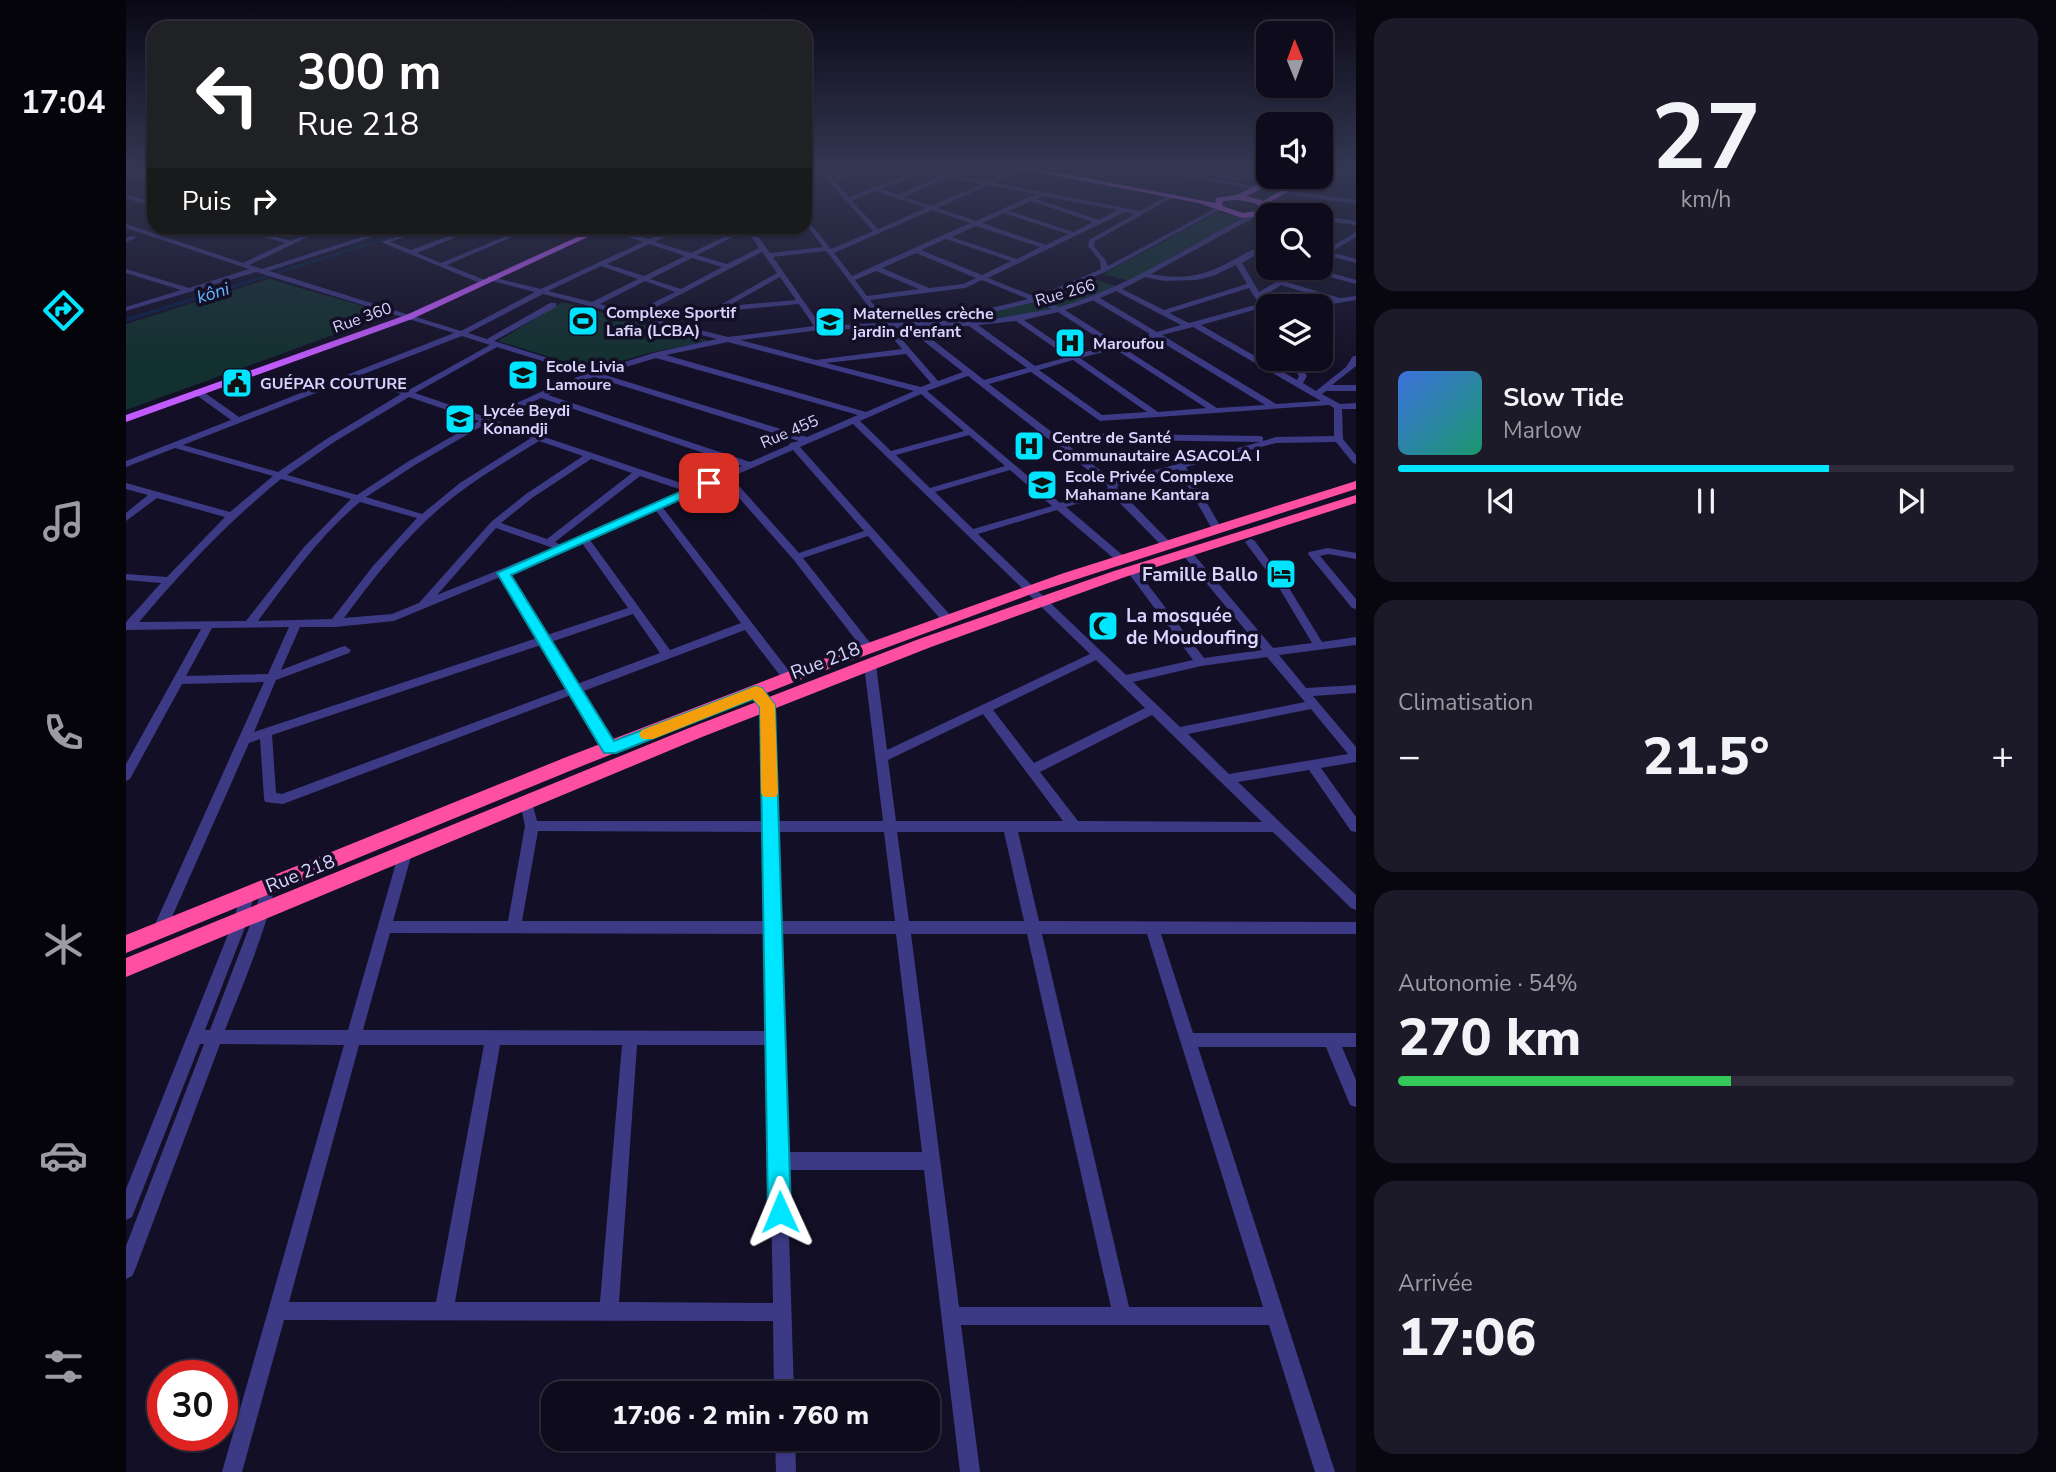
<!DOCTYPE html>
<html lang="fr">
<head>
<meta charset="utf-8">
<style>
  body { margin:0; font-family:"Nunito Sans",sans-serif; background:#1c1929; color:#f1f3f6; height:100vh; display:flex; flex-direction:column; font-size:26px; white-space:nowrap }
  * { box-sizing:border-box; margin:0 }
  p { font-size:23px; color:#9b9ba3 }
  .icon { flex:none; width:38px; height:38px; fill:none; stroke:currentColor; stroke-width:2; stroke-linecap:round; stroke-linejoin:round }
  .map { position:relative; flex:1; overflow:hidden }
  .side { display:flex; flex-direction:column; gap:18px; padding:18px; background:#08060f; width:700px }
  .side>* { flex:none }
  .hud { position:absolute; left:21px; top:21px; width:665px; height:214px; border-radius:21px; box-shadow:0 2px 5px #0004,0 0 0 2px #2e2b3b; background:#202124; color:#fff; overflow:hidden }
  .needle { width:46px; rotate:359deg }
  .controls { position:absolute; left:1130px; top:21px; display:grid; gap:14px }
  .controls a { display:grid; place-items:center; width:77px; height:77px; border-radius:14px; background:#0e0b1c; box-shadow:0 2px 5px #0004,0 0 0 2px #2e2b3b; font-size:35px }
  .speed { position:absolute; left:21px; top:1360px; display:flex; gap:14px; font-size:35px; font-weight:700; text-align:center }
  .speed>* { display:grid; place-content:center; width:91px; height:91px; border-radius:50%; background:#0e0b1c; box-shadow:0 2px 5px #0004,0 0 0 2px #2e2b3b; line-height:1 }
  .speed .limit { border:10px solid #d22; background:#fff; color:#111 }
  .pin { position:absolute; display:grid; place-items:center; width:60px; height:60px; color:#fff; margin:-30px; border-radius:14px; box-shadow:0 4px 10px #0006 }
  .me { position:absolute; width:77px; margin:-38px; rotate:359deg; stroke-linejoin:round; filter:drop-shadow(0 0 5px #0008) }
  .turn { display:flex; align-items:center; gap:24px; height:147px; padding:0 35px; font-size:32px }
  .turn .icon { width:91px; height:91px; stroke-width:2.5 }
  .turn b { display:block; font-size:49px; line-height:60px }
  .then { display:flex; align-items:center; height:66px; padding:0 35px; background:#0003; gap:14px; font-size:26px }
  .big { font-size:52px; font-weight:800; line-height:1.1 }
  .side .card { flex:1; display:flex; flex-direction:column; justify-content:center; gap:10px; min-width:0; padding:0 24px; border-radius:21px; background:#1c1929 }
  .side .dial { align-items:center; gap:0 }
  .dial b { font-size:91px; line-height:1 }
  .song { display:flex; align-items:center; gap:21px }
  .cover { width:84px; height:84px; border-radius:10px; background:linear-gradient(135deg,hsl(220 70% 55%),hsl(160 70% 35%)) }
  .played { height:7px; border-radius:4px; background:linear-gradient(90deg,#00e5ff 70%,#2e2b3b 70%) }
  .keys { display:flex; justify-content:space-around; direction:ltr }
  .heat { display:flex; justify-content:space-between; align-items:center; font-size:38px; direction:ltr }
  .charge { height:10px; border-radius:5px; background:linear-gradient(90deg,#34c759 54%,#2e2b3b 0) }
  .trip { position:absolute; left:415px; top:1381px; width:399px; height:70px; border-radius:21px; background:#0e0b1c; box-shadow:0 2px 5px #0004,0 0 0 2px #2e2b3b; font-weight:800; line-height:70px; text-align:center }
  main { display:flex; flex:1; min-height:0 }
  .tab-bar { display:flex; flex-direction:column; width:126px; justify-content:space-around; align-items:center; background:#06040b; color:#9b9ba3 }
  .tab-bar .icon { width:49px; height:49px }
  .tab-bar .active { color:#00e5ff }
  .tab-bar b { font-size:32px; color:#f1f3f6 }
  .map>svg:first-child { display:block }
  .green { fill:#12302f }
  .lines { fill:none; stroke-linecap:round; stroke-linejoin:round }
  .canal { fill:#0a1f44; fill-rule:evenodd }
  .building { fill:#241b47; stroke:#3b2d73; stroke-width:2 }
  .minor { fill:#3d3a85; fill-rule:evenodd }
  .major { fill:#c25bff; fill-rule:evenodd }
  .highway { fill:#ff4fa3; fill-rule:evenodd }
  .route { fill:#00e5ff; stroke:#0095a6; stroke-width:2 }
  .slow { fill:#f59e0b }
  .labels { text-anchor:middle; stroke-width:7; stroke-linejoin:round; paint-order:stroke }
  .far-street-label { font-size:16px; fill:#d9d4ff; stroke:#130f26 }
  .far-poi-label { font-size:16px; font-weight:bold; fill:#d9d4ff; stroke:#130f26; text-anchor:start }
  .far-water-label { font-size:18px; font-style:italic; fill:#62b6ff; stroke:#130f26 }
  .poi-label { font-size:19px; font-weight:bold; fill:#d9d4ff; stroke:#130f26; text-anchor:end }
  .street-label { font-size:19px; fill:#d9d4ff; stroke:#130f26 }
</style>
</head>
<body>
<main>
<nav class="tab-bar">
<b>17:04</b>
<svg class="icon active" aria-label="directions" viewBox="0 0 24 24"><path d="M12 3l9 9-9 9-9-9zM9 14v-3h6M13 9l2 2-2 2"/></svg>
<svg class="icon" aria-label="music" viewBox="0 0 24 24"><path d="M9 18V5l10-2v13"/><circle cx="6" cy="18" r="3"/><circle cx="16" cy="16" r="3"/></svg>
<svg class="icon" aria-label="phone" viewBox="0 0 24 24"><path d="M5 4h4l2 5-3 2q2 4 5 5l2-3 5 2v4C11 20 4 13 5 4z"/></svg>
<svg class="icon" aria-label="climate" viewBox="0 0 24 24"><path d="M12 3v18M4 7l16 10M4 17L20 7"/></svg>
<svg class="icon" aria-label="car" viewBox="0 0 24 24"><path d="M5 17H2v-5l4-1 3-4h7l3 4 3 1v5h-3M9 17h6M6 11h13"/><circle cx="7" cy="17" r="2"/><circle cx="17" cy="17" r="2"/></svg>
<svg class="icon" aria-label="filters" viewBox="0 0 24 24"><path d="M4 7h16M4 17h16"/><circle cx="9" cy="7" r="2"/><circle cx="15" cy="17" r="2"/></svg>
</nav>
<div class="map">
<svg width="1230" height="1472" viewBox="0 0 1230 1472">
  <rect width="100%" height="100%" fill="#130f26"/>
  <g class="green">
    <polygon points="1092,212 1115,218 1003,281 977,274"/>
    <path d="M964,278L990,286C936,313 879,319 820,321C871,312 917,300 964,278Z"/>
    <polygon points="143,279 265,314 0,410 0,324"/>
    <polygon points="436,302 584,341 523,353 465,370 372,341"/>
  </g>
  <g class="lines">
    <polygon class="canal" points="290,228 298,228 0,322 0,318"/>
  </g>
  <polygon class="building" points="1107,166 1138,166 1127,172 1134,180 1119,176 1112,180 1090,175"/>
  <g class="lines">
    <g class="minor">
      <polygon points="22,166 28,166 28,168 15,173 28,177 28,181 9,175 0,179 0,175"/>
      <path d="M689,166H695L706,178L738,166H747L709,182L723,197L790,171L770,166C800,166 829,178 858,181C874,182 889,166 906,166L869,183L1014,211L1045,194H1049V196L969,241L968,246L980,261L982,266L1092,207L1097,208L981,271L917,300L933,307C997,289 1053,252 1111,221L1127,214L1129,215V217L1025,274C1080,285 1097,262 1143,242V247L1116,263L1133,292L1173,268H1188L1230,280V284L1179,270L1160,282L1214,298L1230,296V300L1195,306H1179L1183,304L1205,300L1155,285L1136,297L1143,308V317L1135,308L1075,325L1171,380L1173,376L1163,359H1171L1181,376L1177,383L1190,391L1220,367L1227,356H1230V366L1206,385H1230V391H1200L1196,394L1214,404L1230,403V409H1216L1217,439L1230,455V464L1227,463L1210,442L1150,443L1060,467L1096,529L1091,532L1086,529L1052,469L991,486L992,489L1045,543V547H1037L985,494L940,507L1000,558V562H992L931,510L852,534L1000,675L1067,660L1001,571L1006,568L1010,569L1078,658L1136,650L1056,554L1055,552L1060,549L1064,550L1147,648L1186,643L1152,586L1119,542L1124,539L1128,540L1160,583L1196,642L1230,637V645L1153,655L1180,688L1230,685V693L1187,696L1230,747V762L1195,768L1230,817V832L1225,831L1183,770L1112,782L1230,895V910L1225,908L1147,832H892L913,921L1230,922V934H1035L1067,1033H1230V1047H1216L1230,1080V1107L1224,1105L1200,1047H1072L1209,1472H1189L1143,1325H835L854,1472H834L798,1170H661L668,1393H648L647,1321L158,1320L116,1472H96L218,1045L94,1044L9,1270L6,1276L0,1279V1246L78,1044H74L6,1217L0,1220V1189L107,922L116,891L121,889L126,891L128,895L121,922L79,1030H84L129,912L137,883L142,881L147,883C153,901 108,1006 99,1030H222L274,849L279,848L284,849L286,853L267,921H382L399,826L394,802L395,798H405L411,821H638L636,706L624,692L630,688L634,689L648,705L651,821H757L738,665L740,662L744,661L750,665L761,750L964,654L727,424L674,447L825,616L826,619L825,622H817L742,536L677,558L749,649L743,653L739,652L667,559L598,481L537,508L667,676L669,679L667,682H659L619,630L455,692L490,749L488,752H480L445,695L157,804L139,802L138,798L134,739L123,743L38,935L33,937L28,935L26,931L138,682L56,684L4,779L0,781V764L75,629L0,630V622L35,583L0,580V574L41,577L99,517L31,498L0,521V513L22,495L0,489V483L104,512L147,476L49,448L0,467V461L105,420L69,394V390H75L113,417L328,333L130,272L0,311V307L55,290L0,273V269L63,288L123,269L0,228V224L117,263L159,243L109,229L108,228H117L165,241L194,228H201L123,265L136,269L239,236L214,229L213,228C223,228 232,232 242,233C254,234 266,228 278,228L277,229L250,236L143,271L335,331L409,292L362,280V276L415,289L517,242L478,229L477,228H485L523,239L549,228H556L529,242L565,253L616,228H626L644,253L697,247L679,223V217L705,249L747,231ZM797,173L815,176L772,195L755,189ZM822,177L856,184L805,206L778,197ZM863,185L910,194L850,221L811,208ZM750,191L800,208L752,229L726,201ZM917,196L992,210L973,220L910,199ZM905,201L967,222L947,232L883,211ZM806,210L844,223L726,276L708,253ZM999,212L1009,214L963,240L962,246L974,261L975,269L910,297L862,278ZM878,213L942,234L920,245L856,223ZM850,226L914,247L891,259L826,237ZM621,230L633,248L601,264L571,255ZM820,239L885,261L856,275L795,250ZM523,244L559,256L518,276L481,264ZM700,251L702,253L755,323L695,326L647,257ZM636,252L651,273L591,307L515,315ZM790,253L850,278L837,284L803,288L756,268ZM566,258L596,267L555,289L524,279ZM1110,265L1121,284L1038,310L996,289L1019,277L1038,281L1070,280L1087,276ZM475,266L512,279L466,302L422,291ZM750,271L793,289L741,296L729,280ZM654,277L670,300L602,306ZM856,280L902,299L832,316V320L909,302L926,309L867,319L762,323L744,300L839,288ZM519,281L549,292L511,311V314L474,304ZM1123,288L1133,304L1063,323L1043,313ZM990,291L1055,325L1031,332L974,298ZM417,294L591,339L527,353L467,372L368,341L430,307V303H424L361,339L342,333ZM968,300V301L1024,334L991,343L939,310ZM673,304L688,326L602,337L526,318ZM932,312L983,345L949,355L898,320ZM890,321L942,357L909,366L852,325ZM838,326H843L901,368L858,380L790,327ZM1067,327L1188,397L1195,401L1150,404L1036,335ZM758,328L776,349L690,360L614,340L694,330ZM766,328H781L837,372L812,381ZM336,336L364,345L281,391L235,375ZM1029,338L1139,405L1091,408L996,347ZM602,342L788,391L740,412L540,355ZM371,347L459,374L428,386L360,417L289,393ZM989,349L1080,408L1032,412L954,358ZM780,354L805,383L795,387L700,363ZM530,358L732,415L681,437L476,374ZM947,360L1021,412L976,415L913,370ZM905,372L974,421L1203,405L1208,408V436L1150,437L1137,441V437L1134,436L927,433L863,384ZM842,376L981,485L982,488L934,503L801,391ZM468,377L673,441L664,443L663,445L624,462L422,395ZM228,378L275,394L202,438L152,472L57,445ZM795,394L838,431L765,451L734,421ZM283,397L353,421L283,461L231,495L161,475L208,442ZM415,398L616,466L567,487L368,420ZM361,423L405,438L334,483L296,514L240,497L289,465ZM843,435L879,466L804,488L770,455ZM934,439L1134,442L988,481ZM413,441L457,456L400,494L365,522L293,603L266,614L218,618C247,579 277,540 314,508C344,482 379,462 413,441ZM667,450L738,531L673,553L605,477ZM465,459L506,473L421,539L375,523L406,498ZM884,470L926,506L847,529L809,492ZM514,476L559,491L435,545L429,542ZM155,479L225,499L178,547L120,621L13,622C57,570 102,522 155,479ZM234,502L291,518L247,566L206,619L132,621C163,579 194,535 234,502ZM530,511L615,623L544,650L464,540ZM370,528L427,548L311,595ZM456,543L502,608L421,635L383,574ZM374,577L411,638L128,732L150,680L223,653L225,650L219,646L215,647L155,670L174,627H209L268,621ZM507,614L534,653L451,684L425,642ZM163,627L142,674L60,676L86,628ZM415,645L441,688L156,794L150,793L146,735ZM1141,657L1179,702L1054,727L1007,682L1075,666ZM970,660L1019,708L908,763L867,710ZM1185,709L1222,754L1103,774L1062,734ZM857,714L937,821H770L762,760ZM1026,715L1136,822L952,821L914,772ZM412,831L638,832L640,921H396ZM652,832H758L769,921H654ZM771,832H878L898,921H783ZM264,933L640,934L642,1031L237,1030ZM655,934H770L796,1152H661ZM785,934H901L985,1307H833ZM916,934H1021L1137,1307H1003ZM233,1045H358L310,1302H163ZM374,1045H496L474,1302H329ZM511,1045H642L647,1303L493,1302Z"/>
      <polygon points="1004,166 1019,166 1072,175 1090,166 1098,166 1079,177 1138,188 1135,190"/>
      <polygon points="1156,190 1230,200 1230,204 1154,193"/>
      <polygon points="0,195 28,202 28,206 0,199"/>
      <polygon points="1143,206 1177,214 1178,215 1167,215 1141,209"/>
      <polygon points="1195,216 1230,221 1230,225 1195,220"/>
      <polygon points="299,228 307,228 264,242 285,250 344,228 352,228 291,253 315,263 400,228 407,228 321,265 359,280 360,282 356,284 255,242"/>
      <polygon points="1230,232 1230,237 1205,252 1230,259 1230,263 1201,255 1195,258 1195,253"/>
      <polygon points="7,236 10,238 0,242 0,238"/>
      <polygon points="1202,548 1230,553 1230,559 1202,554 1194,556 1230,599 1230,609 1226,608 1182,554 1183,552"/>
      <polygon points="649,1438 669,1438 670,1472 650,1472"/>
    </g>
    <g class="major">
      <path d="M880,166H898L1089,203L1090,198L1110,195L1149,177H1159L1121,196L1137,201L1178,177H1187L1146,201L1143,204L1147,208L1145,214L1116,218L1073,203ZM1112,200L1129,203L1138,210L1117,213L1096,206L1097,201Z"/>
      <polygon points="1206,166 1195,172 1195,167"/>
      <polygon points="471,228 481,228 286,319 0,422 0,415 280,315"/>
    </g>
    <g class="highway">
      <polygon points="1230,481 1230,489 908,593 681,677 456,766 0,953 0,935 443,756 669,669 938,573"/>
      <polygon points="1230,495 1230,503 999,577 805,647 576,737 0,977 0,958 563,728 793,639 988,571"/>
    </g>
  </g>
  <linearGradient id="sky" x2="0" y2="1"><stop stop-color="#0a0815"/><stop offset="0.45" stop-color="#333752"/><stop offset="1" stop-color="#333752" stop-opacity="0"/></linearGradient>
  <rect width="1230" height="372" fill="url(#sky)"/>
  <polygon class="route" points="583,479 587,480 587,485 385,575 488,741 630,686 636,688 649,705 665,1212 662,1220 654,1223 646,1220 642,1212 634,707 627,699 490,753 478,753 371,573"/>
  <polygon class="slow" points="630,686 636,688 649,705 652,793 650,797 638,797 635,793 634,707 627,699 527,739 516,739 513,734 516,730"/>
  <defs>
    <g id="stadium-square" transform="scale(1.575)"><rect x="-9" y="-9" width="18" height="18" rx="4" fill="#00e5ff" stroke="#130f26"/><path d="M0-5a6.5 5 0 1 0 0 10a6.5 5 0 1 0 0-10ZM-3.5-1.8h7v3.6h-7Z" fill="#111"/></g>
    <g id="school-square" transform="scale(1.575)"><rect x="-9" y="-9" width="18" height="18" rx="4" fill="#00e5ff" stroke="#130f26"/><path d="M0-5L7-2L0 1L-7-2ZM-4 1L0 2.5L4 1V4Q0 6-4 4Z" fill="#111"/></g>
    <g id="hospital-square" transform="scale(1.575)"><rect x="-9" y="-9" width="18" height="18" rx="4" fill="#00e5ff" stroke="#130f26"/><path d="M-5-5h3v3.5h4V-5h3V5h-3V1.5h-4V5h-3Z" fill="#111"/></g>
    <g id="civic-square" transform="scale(1.575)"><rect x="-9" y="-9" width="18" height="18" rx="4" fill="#00e5ff" stroke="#130f26"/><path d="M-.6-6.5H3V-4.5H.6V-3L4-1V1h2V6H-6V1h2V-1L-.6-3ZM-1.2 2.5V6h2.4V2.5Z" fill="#111"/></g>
    <g id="hotel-square" transform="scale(1.575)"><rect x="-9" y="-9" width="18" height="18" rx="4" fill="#00e5ff" stroke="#130f26"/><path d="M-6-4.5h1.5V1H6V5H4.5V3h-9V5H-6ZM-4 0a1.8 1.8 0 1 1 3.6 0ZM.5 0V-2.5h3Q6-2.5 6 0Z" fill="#111"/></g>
    <g id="mosque-square" transform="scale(1.575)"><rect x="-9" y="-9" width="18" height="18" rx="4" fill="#00e5ff" stroke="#130f26"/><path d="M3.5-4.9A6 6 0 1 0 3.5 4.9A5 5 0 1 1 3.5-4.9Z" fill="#111"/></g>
  </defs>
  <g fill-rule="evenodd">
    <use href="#stadium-square" x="457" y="321"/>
    <use href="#school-square" x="704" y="322"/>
    <use href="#hospital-square" x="944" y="343"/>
    <use href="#school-square" x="397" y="375"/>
    <use href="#civic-square" x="111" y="383"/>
    <use href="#school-square" x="334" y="419"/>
    <use href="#hospital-square" x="903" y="446"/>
    <use href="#school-square" x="916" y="485"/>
    <use href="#hotel-square" x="1155" y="574"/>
    <use href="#mosque-square" x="977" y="626"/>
  </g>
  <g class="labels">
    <g class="far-street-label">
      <text transform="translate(939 292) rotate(-16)" y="6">Rue 266</text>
      <text transform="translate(236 317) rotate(-20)" y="6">Rue 360</text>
      <text transform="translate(663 431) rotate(-23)" y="6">Rue 455</text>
    </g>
    <g class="far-poi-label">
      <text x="480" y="318">Complexe Sportif<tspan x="480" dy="18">Lafia (LCBA)</tspan></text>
      <text x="727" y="319">Maternelles crèche<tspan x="727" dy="18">jardin d'enfant</tspan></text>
      <text x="967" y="349">Maroufou</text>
      <text x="420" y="372">Ecole Livia<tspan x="420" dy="18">Lamoure</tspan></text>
      <text x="134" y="389">GUÉPAR COUTURE</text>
      <text x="357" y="416">Lycée Beydi<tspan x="357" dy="18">Konandji</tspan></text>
      <text x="926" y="443">Centre de Santé<tspan x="926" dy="18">Communautaire ASACOLA I</tspan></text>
      <text x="939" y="482">Ecole Privée Complexe<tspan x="939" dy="18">Mahamane Kantara</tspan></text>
    </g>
    <g class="far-water-label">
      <text transform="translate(87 293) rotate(-17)" y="6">kôni</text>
    </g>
    <g class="poi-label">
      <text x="1132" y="581">Famille Ballo</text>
      <text x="1000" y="622" text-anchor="start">La mosquée<tspan x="1000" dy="22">de Moudoufing</tspan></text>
    </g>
    <g class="street-label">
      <text transform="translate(699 660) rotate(-21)" y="7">Rue 218</text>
      <text transform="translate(174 873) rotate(-22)" y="7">Rue 218</text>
    </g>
  </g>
</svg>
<div class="controls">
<a><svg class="needle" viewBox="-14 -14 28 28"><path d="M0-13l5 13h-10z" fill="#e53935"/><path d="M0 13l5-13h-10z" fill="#9b9ba3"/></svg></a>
<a><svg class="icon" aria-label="sound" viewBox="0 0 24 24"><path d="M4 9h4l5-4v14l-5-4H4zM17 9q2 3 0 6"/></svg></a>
<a><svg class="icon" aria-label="search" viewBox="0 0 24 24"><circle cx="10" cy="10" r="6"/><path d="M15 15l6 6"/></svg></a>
<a><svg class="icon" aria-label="layers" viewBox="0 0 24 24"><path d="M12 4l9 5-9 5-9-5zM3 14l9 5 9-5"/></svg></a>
</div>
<div class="speed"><div class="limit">30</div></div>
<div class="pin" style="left:583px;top:483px;background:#d93025"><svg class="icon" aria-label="arrive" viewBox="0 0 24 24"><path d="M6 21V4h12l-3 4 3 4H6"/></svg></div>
<svg class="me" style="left:654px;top:1212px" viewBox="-20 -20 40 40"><path d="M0-17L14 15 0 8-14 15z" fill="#00e5ff" stroke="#fff" stroke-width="4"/></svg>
<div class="trip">17:06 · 2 min · 760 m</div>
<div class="hud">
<div class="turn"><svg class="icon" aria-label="left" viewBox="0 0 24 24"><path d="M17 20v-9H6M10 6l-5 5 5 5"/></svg><div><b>300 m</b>Rue 218</div></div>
<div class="then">Puis<svg class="icon" aria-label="right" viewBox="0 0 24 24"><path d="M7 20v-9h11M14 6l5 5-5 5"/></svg></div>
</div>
</div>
<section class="side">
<div class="card dial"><b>27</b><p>km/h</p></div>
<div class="card">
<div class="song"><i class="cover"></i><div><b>Slow Tide</b><p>Marlow</p></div></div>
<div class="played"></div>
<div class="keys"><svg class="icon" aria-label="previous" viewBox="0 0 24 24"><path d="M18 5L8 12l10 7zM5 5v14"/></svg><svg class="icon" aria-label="pause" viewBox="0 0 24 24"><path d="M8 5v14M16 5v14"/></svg><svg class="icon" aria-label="next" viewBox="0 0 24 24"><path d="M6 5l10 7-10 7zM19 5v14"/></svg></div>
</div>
<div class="card"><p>Climatisation</p>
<div class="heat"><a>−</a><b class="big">21.5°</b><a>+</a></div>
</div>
<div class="card"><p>Autonomie · 54%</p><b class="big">270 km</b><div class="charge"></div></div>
<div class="card"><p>Arrivée</p><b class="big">17:06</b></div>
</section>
</main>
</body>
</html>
